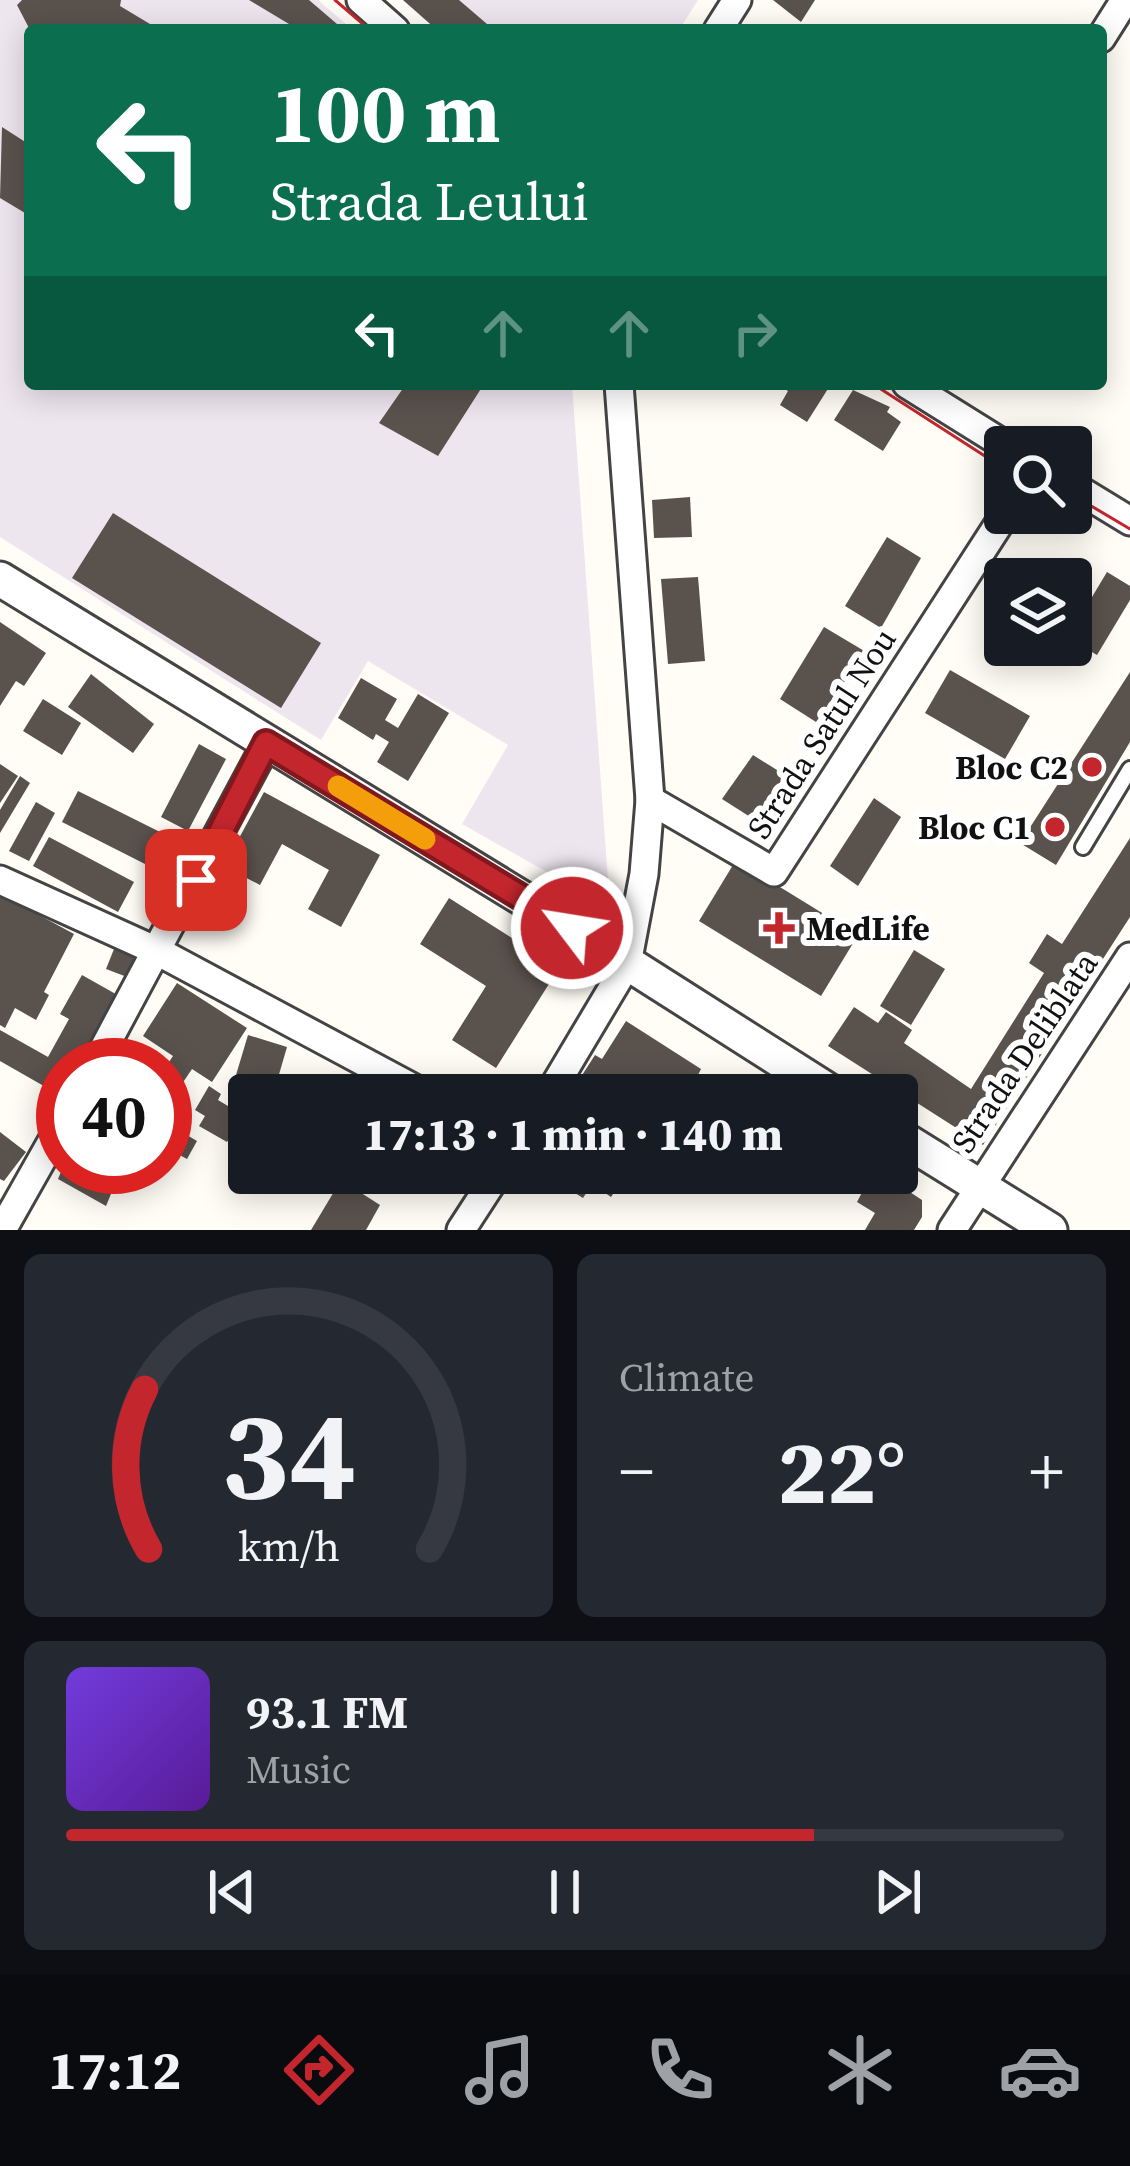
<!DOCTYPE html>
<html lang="en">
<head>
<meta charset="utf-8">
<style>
  body { margin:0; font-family:"Source Serif 4",serif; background:#242831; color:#f1f3f6; height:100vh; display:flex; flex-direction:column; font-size:45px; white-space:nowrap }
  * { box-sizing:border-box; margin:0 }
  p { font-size:39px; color:#9ea1a6 }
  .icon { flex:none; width:66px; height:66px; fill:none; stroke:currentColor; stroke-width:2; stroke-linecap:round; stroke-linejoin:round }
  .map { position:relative; height:1230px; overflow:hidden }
  .panel { display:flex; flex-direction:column; gap:24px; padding:24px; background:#0d0f14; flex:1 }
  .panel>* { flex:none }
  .banner { position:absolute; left:24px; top:24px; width:1083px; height:366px; border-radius:12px; box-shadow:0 6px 30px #0003; background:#0b6e4f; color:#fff; overflow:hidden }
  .tools { position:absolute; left:984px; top:426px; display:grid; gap:24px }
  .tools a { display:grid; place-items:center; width:108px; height:108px; border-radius:12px; background:#171b24; box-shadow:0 6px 30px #0003; font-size:60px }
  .speed { position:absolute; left:36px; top:1038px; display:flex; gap:24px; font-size:60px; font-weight:700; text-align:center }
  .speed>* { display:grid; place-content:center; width:156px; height:156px; border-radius:50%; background:#171b24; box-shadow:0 6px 30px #0003; line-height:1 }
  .speed .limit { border:18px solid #d22; background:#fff; color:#111 }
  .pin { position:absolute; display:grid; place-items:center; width:102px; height:102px; color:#fff; margin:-51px; border-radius:24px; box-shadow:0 6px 18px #0006 }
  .me { position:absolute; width:132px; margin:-66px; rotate:301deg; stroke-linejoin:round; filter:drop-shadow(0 0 9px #0008) }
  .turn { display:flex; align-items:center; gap:42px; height:252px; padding:0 48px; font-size:54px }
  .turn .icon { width:156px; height:156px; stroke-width:2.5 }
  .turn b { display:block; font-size:84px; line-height:102px }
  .lanes { display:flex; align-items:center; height:114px; padding:0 48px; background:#0003; justify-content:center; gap:60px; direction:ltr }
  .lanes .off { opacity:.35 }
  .big { font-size:90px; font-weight:800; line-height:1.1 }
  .panel .card { flex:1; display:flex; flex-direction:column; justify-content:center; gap:18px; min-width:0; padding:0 42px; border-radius:18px; background:#242831 }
  .panel .dial { align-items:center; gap:0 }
  .dial svg { height:312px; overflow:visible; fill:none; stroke:#363941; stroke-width:7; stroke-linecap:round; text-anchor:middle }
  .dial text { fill:#f1f3f6; stroke:none }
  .song { display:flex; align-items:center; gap:36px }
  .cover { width:144px; height:144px; border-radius:18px; background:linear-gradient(135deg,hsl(260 70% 55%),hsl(270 70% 35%)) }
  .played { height:12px; border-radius:6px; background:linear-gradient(90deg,#c4262e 75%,#363941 75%) }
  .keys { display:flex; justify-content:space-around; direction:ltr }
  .heat { display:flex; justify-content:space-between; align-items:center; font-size:66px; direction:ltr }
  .panel .tiles { flex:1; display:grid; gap:24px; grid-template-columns:1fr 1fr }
  .card:last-child { grid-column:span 2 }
  .trip { position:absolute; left:228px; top:1074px; width:690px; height:120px; border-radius:12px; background:#171b24; box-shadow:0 6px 30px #0003; font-weight:800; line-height:120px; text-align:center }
  .menu { display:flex; height:192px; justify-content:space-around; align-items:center; background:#090b0e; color:#9ea1a6 }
  .menu .icon { width:84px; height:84px }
  .menu .active { color:#c4262e }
  .menu b { font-size:54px; color:#f1f3f6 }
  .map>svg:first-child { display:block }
  .industrial { fill:#eee6ef }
  .building { fill:#5a524d }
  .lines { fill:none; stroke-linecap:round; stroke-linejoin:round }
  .service-casing { stroke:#444; stroke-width:20 }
  .minor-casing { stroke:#444; stroke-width:33 }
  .tertiary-casing { stroke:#444; stroke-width:39 }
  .service { stroke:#fff; stroke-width:14 }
  .minor { stroke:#fff; stroke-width:27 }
  .tertiary { stroke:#fff; stroke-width:33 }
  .tram { stroke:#c4262e; stroke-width:3 }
  .route-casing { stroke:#7f191e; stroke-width:30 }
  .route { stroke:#c4262e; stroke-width:21 }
  .slow { stroke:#f59e0b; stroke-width:21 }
  .poi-dot { fill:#c4262e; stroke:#fff; stroke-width:4.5 }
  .labels { text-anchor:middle; stroke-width:12; stroke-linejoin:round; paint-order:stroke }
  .street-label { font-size:33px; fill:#111; stroke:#fff }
  .poi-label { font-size:33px; font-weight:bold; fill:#111; stroke:#fff; text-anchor:end }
</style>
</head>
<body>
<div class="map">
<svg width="1130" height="1230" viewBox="0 0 1130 1230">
  <rect width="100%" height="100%" fill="#fffdf5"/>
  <g class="industrial">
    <polygon points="0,0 318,0 353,30 30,30 30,384 572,384 610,908 462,824 508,745 368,661 321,740 0,537"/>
    <polygon points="403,0 698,0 679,30 437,30"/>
  </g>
  <g class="building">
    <polygon points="22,0 121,0 120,6 160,30 30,30 17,5"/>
    <polygon points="249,0 309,0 344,30 299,30"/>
    <polygon points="403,0 459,0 494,30 437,30"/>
    <polygon points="773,0 815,0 801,22"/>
    <polygon points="2,127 30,145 30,216 0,198"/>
    <polygon points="406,384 484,384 438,456 379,423"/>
    <polygon points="777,384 831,384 807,422 780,405 788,391"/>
    <polygon points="853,390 890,407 887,412 901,422 883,451 834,420"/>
    <polygon points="690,497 692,537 654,538 652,500"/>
    <polygon points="113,513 321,643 281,708 72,578"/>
    <polygon points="887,537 921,558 881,628 845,606"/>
    <polygon points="1107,572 1130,586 1130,600 1097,655 1071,640 1071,632"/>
    <polygon points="698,577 705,661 668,664 661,579"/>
    <polygon points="0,622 46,653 24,686 16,681 0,706"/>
    <polygon points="824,627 866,652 816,722 780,699"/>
    <polygon points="950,670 1030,716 1005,759 925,713"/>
    <polygon points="1130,672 1130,742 1056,865 1020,843"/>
    <polygon points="91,674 154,724 133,753 68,707"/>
    <polygon points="361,678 397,699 385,720 398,728 418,694 449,713 408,781 377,762 389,742 376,734 373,740 338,718"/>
    <polygon points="43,699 81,723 62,755 23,731"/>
    <polygon points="199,744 226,759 188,831 161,817"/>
    <polygon points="753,755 785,775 755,820 722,799"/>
    <polygon points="0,764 18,776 0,803"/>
    <polygon points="20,776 30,783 0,833 0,810"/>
    <polygon points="78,791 160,832 145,864 62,822"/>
    <polygon points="264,792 380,855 341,927 308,909 329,870 282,844 260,885 224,866"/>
    <polygon points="874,798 901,817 858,886 830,866"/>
    <polygon points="36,802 55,813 29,861 9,851"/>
    <polygon points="49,837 134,882 118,912 33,866"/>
    <polygon points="1130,838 1130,917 983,1145 828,1046 854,1007 878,1023 886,1012 912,1030 904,1043 971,1089 1044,973 1029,963 1047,934 1062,944"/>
    <polygon points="736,860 858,935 821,996 699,921"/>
    <polygon points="4,887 43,907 39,915 74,934 44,992 49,995 36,1020 15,1008 5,1028 0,1025 0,895"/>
    <polygon points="449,898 559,968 496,1068 452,1040 486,986 420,944"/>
    <polygon points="116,944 136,952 127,977 106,969"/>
    <polygon points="914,950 945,969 911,1025 880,1006"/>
    <polygon points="82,975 121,997 83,1065 63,1065 63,1097 0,1061 0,1030 48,1057 69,1019 60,1014"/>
    <polygon points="177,983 247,1028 212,1082 192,1069 171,1100 165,1096 165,1068 173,1056 143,1036"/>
    <polygon points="626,1021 701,1069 697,1077 704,1081 695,1095 672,1095 642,1076 630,1095 597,1095 577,1083 595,1055 602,1059"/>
    <polygon points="248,1035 287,1047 273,1095 233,1085"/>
    <polygon points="717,1075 750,1095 705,1095"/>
    <polygon points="209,1086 221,1094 218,1100 243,1115 227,1142 199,1126 205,1116 195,1110"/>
    <polygon points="175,1128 197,1141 187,1159 165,1147"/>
    <polygon points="0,1132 26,1152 4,1181 0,1179"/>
    <polygon points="63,1167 97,1167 118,1177 106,1206 58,1179"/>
    <polygon points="359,1173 399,1173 389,1191"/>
    <polygon points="543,1173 618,1173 623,1179 611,1197 592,1184 583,1198"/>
    <polygon points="341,1180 380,1205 366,1230 311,1230"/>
    <polygon points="893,1181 922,1200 922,1217 914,1230 865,1230 875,1213 857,1202 867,1183 885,1194"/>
  </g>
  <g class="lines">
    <g class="service-casing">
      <polyline id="service" points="1083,847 1130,769"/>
    </g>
    <g class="minor-casing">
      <g id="minor">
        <polyline points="361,0 395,30"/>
        <polyline points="718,30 737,0"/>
        <polyline points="1101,38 1125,0"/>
        <polyline points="907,384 1008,447"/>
        <polyline points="1071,485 1130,521"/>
        <polyline points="650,800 774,872 1006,513"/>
        <polyline points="0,880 159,952 426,1095"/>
        <polyline points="95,1065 267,743"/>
        <polyline points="549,1095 627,964 644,874 650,800 619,384"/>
        <polyline points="2,1230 63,1122"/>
        <polyline points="461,1230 498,1173"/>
        <polyline points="952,1230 1130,957"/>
      </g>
    </g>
    <g class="tertiary-casing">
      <g id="tertiary">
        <polyline points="0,579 607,950 835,1095"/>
        <polyline points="897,1135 1050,1230"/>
      </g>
    </g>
    <use href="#service" class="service"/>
    <use href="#minor" class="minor"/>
    <use href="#tertiary" class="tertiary"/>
    <g class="tram">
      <polyline points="335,0 370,30"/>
      <polyline points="873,384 1005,469"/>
      <polyline points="1071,494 1130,529"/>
    </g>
  </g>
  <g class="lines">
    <g class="route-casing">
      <polyline id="route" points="196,880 266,743 572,928"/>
    </g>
    <use href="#route" class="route"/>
    <polyline class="slow" points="338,786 425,839"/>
  </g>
  <g class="poi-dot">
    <circle cx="1092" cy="767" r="12"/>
    <circle cx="1055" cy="827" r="12"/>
    <path d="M773 910h12v12h12v12h-12v12h-12v-12h-12v-12h12z"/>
  </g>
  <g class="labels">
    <g class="street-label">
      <text transform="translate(821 733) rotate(-57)" y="12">Strada Satul Nou</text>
      <text transform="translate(1024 1052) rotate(-56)" y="12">Strada Deliblata</text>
    </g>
    <g class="poi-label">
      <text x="1068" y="779">Bloc C2</text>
      <text x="1031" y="839">Bloc C1</text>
      <text x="806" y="940" text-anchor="start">MedLife</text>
    </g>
  </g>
</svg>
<div class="tools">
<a><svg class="icon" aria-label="search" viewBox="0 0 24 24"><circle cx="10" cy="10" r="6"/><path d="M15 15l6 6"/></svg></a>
<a><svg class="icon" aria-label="layers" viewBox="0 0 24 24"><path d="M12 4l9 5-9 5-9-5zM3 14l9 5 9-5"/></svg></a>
</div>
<div class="speed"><div class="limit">40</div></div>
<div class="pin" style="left:196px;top:880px;background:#d93025"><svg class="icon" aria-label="arrive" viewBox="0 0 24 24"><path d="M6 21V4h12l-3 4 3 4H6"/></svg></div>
<svg class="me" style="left:572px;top:928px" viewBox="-20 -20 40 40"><circle r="17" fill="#c4262e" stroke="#fff" stroke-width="3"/><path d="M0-11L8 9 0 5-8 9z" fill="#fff"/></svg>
<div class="trip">17:13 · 1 min · 140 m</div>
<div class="banner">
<div class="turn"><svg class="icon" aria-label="left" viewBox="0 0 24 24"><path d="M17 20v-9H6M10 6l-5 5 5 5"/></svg><div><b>100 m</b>Strada Leului</div></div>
<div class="lanes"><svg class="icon" aria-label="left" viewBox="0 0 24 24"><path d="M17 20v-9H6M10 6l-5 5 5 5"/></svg><svg class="icon off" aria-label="ahead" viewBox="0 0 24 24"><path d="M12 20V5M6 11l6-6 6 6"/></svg><svg class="icon off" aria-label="ahead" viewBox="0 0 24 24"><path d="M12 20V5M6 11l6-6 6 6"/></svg><svg class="icon off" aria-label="right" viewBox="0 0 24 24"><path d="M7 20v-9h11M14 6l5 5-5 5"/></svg></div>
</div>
</div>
<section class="panel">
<div class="tiles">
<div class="card dial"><svg viewBox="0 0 100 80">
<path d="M14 69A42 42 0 1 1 86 69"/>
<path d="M14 69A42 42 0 0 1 13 28" stroke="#c4262e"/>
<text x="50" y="56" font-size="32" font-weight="700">34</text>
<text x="50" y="72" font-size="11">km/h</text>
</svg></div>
<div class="card"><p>Climate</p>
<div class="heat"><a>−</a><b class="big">22°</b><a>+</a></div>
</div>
<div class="card">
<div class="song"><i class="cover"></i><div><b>93.1 FM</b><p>Music</p></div></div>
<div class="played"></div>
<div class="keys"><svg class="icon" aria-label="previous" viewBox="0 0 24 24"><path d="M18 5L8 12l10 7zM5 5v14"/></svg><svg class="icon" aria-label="pause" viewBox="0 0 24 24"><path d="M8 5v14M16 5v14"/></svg><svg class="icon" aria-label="next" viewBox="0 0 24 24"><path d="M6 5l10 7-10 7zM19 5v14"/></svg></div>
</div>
</div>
</section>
<nav class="menu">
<b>17:12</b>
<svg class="icon active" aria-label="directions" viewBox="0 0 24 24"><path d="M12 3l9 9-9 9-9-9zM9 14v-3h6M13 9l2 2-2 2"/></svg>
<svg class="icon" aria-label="music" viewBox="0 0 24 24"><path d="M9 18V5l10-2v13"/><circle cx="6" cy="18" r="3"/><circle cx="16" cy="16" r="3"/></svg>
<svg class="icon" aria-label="phone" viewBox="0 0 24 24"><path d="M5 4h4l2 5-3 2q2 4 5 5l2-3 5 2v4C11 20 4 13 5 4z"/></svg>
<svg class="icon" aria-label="climate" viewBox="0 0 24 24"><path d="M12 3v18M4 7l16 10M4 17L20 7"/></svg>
<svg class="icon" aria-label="car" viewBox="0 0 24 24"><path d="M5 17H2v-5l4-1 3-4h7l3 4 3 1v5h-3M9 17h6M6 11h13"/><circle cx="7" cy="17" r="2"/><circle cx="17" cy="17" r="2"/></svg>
</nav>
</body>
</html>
